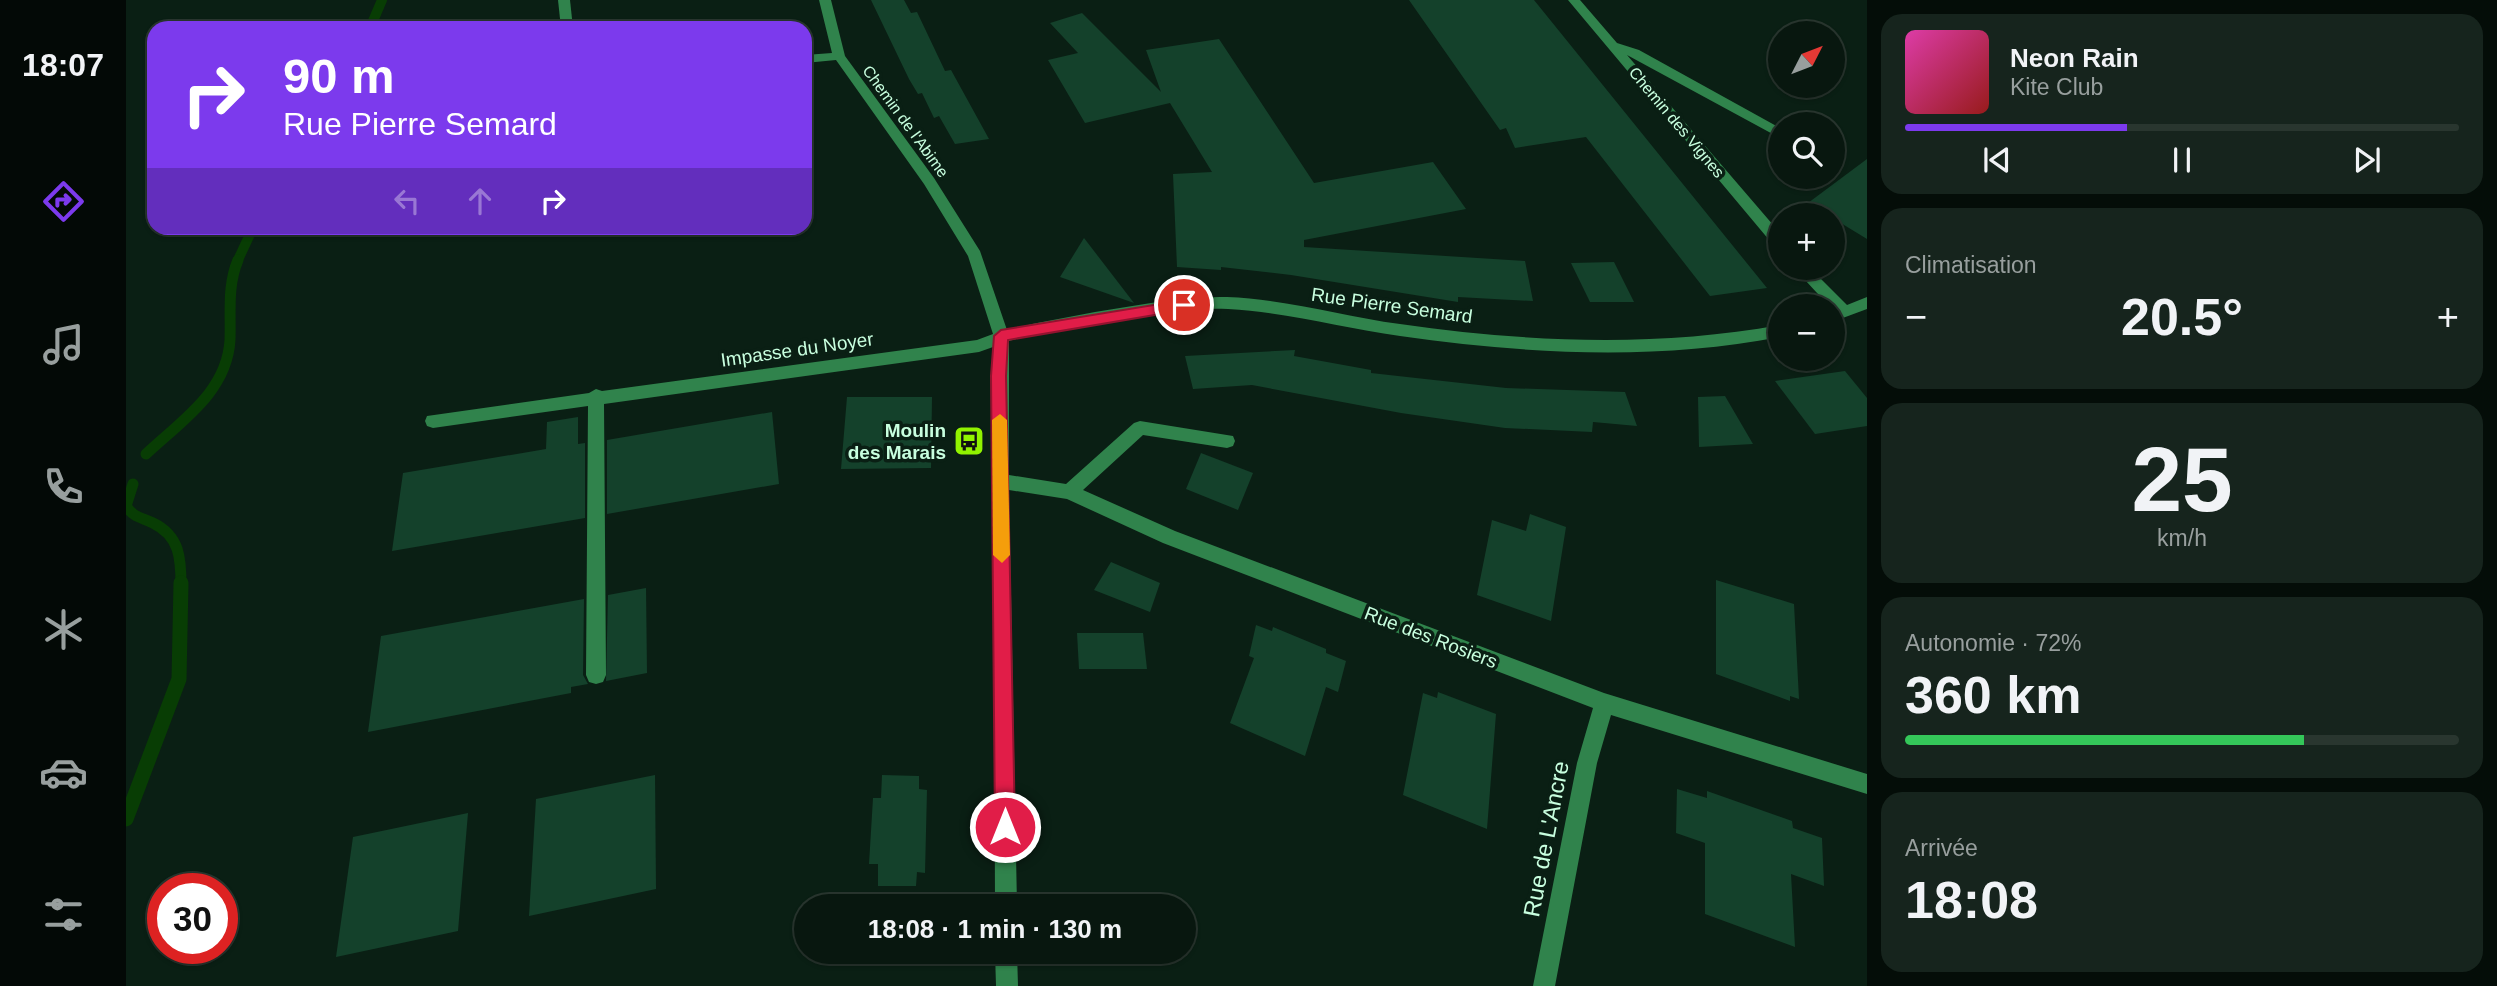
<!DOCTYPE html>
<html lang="fr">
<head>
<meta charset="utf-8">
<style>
  body { margin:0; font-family:Arial,sans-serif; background:#16241d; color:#f1f3f6; height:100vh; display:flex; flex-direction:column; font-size:26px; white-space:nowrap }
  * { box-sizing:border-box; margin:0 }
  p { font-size:23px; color:#989f9e }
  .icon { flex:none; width:38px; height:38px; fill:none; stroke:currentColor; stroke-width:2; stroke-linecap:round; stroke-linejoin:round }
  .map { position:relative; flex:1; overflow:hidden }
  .side { display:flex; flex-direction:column; gap:14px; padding:14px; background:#040d08; width:630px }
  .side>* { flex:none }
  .banner { position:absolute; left:21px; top:21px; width:665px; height:214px; border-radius:21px; box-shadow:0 2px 5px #0004,0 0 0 2px #29362f; background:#7c3aed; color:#fff; overflow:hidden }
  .needle { width:46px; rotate:48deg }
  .tools { position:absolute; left:1642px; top:21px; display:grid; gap:14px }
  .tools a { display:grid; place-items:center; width:77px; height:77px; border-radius:50%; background:#08170f; box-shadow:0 2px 5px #0004,0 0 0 2px #29362f; font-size:35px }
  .speed { position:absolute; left:21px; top:873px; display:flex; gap:14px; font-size:35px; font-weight:700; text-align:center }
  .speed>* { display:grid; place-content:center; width:91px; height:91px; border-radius:50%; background:#08170f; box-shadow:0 2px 5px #0004,0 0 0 2px #29362f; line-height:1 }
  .speed .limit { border:10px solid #d22; background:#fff; color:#111 }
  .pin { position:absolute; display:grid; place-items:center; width:60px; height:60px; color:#fff; margin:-30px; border:4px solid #fff; border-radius:50%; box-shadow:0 2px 7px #0007 }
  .me { position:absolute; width:77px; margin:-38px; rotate:0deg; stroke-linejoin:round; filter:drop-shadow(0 0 5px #0008) }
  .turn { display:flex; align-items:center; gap:24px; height:147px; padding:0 21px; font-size:32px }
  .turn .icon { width:91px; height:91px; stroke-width:2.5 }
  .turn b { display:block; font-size:49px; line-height:60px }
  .lanes { display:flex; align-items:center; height:66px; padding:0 21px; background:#0003; justify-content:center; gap:35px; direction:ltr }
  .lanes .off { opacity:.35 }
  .big { font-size:52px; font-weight:600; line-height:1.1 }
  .side .card { flex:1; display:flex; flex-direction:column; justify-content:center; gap:10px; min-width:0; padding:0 24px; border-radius:21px; background:#16241d }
  .side .dial { align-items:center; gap:0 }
  .dial b { font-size:91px; line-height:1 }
  .song { display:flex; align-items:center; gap:21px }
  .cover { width:84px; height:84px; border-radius:10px; background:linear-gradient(135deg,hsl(320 70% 55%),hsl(0 70% 35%)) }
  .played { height:7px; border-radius:4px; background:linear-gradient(90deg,#7c3aed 40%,#29362f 40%) }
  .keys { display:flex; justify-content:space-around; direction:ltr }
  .heat { display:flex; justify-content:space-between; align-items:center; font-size:38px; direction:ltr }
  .charge { height:10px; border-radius:5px; background:linear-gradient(90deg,#34c759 72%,#29362f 0) }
  .trip { position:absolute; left:668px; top:894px; width:402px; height:70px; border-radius:35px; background:#08170f; box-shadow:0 2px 5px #0004,0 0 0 2px #29362f; font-weight:600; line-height:70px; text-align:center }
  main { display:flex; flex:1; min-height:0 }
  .tabs { display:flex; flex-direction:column; width:126px; justify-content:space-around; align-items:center; background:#030906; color:#989f9e }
  .tabs .icon { width:49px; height:49px }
  .tabs .on { color:#7c3aed }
  .tabs b { font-size:32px; color:#f1f3f6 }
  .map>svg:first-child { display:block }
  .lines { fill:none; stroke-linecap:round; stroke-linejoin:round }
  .stream-far2 { stroke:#083d04; stroke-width:10 }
  .stream-far1 { stroke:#083d04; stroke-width:11 }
  .stream { stroke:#083d04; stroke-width:15 }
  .building { fill:#14412b }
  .minor { fill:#30834c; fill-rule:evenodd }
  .route { fill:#e11d48; stroke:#92132f; stroke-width:2 }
  .slow { fill:#f59e0b }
  .labels { text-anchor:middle; stroke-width:7; stroke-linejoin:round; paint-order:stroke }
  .far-street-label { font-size:16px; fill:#c8ffdf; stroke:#0a1f14 }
  .street-label { font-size:19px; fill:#c8ffdf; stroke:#0a1f14 }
  .poi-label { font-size:19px; font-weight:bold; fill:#c8ffdf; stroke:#0a1f14; text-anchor:end }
  .near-street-label { font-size:23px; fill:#c8ffdf; stroke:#0a1f14 }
</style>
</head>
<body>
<main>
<nav class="tabs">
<b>18:07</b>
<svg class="icon on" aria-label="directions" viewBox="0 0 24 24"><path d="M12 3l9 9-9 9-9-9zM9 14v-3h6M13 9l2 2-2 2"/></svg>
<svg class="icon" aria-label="music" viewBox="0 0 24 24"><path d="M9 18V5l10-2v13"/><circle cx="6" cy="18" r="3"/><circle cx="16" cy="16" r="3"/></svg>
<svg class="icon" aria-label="phone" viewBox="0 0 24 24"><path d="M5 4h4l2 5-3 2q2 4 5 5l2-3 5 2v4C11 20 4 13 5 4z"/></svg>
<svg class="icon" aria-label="climate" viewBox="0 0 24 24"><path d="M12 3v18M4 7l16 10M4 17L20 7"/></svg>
<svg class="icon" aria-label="car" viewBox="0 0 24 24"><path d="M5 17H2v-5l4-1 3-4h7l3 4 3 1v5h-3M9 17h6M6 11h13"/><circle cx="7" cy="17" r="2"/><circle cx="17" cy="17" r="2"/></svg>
<svg class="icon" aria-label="filters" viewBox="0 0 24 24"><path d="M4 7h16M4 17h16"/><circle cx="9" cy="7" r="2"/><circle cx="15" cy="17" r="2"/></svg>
</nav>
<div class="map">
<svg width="1741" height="986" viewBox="0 0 1741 986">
  <rect width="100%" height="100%" fill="#0a1f14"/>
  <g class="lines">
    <g class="stream-far2">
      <polyline points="244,28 256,0"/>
      <polyline points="111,262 127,228"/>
    </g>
    <g class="stream-far1">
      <path d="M20,454C55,421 101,392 104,340C105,313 101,286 112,260"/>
      <path d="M7,484L0,506C8,518 15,517 27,523C54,536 55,559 55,585"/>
    </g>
    <polyline class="stream" points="0,819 53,679 55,583"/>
  </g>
  <g class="building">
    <polygon points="745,0 778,0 785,13 791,12 819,71 825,70 863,139 829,144 813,116 808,118 796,93 792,94 783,79"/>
    <polygon points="1283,0 1408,0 1641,288 1584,296 1460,137 1389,148 1380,128 1374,130"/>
    <polygon points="956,13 1035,92 1020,50 1093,39 1188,183 1307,162 1340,209 1178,240 1178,247 1399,261 1407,301 1332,297 1332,302 1165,275 1095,267 1095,270 1051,267 1047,174 1086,172 1044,103 959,123 922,60 952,53 924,23"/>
    <polygon points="1741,159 1741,239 1682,203"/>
    <polygon points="958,238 1008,303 934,277"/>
    <polygon points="1488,262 1508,302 1464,302 1445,263"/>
    <polygon points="1169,350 1168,356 1245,370 1245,373 1380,388 1499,392 1511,426 1467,422 1466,432 1379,428 1275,413 1126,385 1067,389 1059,356"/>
    <polygon points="1719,371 1741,398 1741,426 1689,434 1649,381"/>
    <polygon points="1599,396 1627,444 1573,447 1572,397"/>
    <polygon points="721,397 806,397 805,468 715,469"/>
    <polygon points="646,412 653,484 481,514 481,440"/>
    <polygon points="452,417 452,444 459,443 459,518 266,551 277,473 420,449 421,422"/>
    <polygon points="1075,453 1127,473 1112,510 1060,489"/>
    <polygon points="1404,514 1440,527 1425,621 1351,595 1366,520 1400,531"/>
    <polygon points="985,562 1034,583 1024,612 968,590"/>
    <polygon points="1590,580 1668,604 1673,699 1664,696 1664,701 1590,674"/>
    <polygon points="520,588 521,673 480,681 482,595"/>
    <polygon points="458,599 457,675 462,684 445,687 445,693 242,732 255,636"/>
    <polygon points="1130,625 1146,631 1147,627 1200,649 1200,653 1220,661 1212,692 1200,687 1179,756 1104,723 1128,658 1123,656"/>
    <polygon points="951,633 1017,633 1021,669 953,669"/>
    <polygon points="1312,692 1370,714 1361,829 1277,795 1297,693 1311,698"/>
    <polygon points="529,775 530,889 403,916 410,799"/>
    <polygon points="756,775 793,776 793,789 801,790 799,873 791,872 790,886 752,886 752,864 743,864 747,798 755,798"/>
    <polygon points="1551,789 1581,798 1581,791 1666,821 1667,828 1696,838 1698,886 1665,874 1669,947 1579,914 1579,843 1550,833"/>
    <polygon points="342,813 332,931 210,957 227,837"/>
  </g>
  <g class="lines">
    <g class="minor">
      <polygon points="432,0 444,0 447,28 435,28"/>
      <path d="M693,0H705L719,56L808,178L854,251L881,330C910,322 940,318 969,312C1013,305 1056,296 1101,297C1159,299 1216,316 1274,324C1399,342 1528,348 1654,325V337C1529,361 1400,354 1274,336C1217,328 1160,312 1102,309C1056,307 1011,317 966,325C938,330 910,334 883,341V475L940,484L1008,423L1014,421L1107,436L1109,441L1107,446L1101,448L1017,435L957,490L1049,531L1478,693L1741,774V794L1485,715L1471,763L1429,986H1407L1451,763L1467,708L1037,543L941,499L883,490L891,906H869L867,347L853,352L478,404L480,675L477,682L470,684L463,682L460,675L462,406L307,428L301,426L299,421L301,416L463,393L470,389L476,391L851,340L867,334L842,256L798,184L710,60L679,63V55L706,53Z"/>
      <polygon points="1442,0 1454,0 1491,43 1513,50 1654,128 1654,138 1501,55 1654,233 1654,248 1649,247"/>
      <polygon points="1668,268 1684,268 1721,305 1741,297 1741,309 1706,322 1706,306 1703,306"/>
      <polygon points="869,952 891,952 892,986 870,986"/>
    </g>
  </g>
  <polygon class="route" points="1058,300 1065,305 1058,310 882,340 880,376 889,827 886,834 879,836 872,834 869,827 865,376 868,336 875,330"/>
  <polygon class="slow" points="874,414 881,420 884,555 876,563 867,555 866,420"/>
  <defs>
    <g id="bus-square" transform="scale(1.575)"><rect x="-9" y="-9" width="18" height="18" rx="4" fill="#91f300" stroke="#0a1f14"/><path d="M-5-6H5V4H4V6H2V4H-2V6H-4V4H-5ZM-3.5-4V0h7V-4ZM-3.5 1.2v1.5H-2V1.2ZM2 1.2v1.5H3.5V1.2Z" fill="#111"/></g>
  </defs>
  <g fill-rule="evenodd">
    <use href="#bus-square" x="843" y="441"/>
  </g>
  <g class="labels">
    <g class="far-street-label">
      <text transform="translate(780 121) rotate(54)" y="6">Chemin de l'Abime</text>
      <text transform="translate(1551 122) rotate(50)" y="6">Chemin des Vignes</text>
    </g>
    <g class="street-label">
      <text transform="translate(1266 305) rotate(8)" y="7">Rue Pierre Semard</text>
      <text transform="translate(671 349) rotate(-8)" y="7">Impasse du Noyer</text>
      <text transform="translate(1305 637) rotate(21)" y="7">Rue des Rosiers</text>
    </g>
    <g class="poi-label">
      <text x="820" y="437">Moulin<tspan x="820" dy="22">des Marais</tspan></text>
    </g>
    <g class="near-street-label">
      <text transform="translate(1420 839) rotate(-79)" y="8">Rue de L'Ancre</text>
    </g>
  </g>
</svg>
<div class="tools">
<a><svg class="needle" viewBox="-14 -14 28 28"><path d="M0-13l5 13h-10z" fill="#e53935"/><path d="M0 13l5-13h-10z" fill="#989f9e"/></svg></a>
<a><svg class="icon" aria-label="search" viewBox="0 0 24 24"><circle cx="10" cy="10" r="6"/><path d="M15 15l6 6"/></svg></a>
<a>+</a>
<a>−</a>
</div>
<div class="speed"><div class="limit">30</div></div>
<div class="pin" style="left:1058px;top:305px;background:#d93025"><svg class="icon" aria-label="arrive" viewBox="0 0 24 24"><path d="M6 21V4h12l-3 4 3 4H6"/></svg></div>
<svg class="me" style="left:879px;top:827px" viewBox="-20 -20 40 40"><circle r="17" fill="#e11d48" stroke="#fff" stroke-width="3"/><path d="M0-11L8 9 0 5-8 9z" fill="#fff"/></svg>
<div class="trip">18:08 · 1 min · 130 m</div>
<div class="banner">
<div class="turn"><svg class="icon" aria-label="right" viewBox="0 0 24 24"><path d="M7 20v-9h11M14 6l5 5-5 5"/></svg><div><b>90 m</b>Rue Pierre Semard</div></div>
<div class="lanes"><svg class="icon off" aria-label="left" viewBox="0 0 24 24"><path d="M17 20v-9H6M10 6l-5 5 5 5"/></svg><svg class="icon off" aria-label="ahead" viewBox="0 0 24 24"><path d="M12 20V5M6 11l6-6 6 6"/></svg><svg class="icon" aria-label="right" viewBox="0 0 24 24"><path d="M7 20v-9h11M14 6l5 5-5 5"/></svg></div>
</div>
</div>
<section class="side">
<div class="card">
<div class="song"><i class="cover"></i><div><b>Neon Rain</b><p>Kite Club</p></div></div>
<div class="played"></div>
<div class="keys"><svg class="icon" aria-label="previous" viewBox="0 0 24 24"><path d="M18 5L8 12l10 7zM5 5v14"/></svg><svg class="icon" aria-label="pause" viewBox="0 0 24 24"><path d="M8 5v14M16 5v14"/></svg><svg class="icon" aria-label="next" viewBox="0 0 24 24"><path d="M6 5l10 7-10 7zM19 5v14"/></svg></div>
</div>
<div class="card"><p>Climatisation</p>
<div class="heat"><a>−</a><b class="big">20.5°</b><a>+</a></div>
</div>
<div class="card dial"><b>25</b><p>km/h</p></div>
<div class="card"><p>Autonomie · 72%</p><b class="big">360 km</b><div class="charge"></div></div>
<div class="card"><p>Arrivée</p><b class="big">18:08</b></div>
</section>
</main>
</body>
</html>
